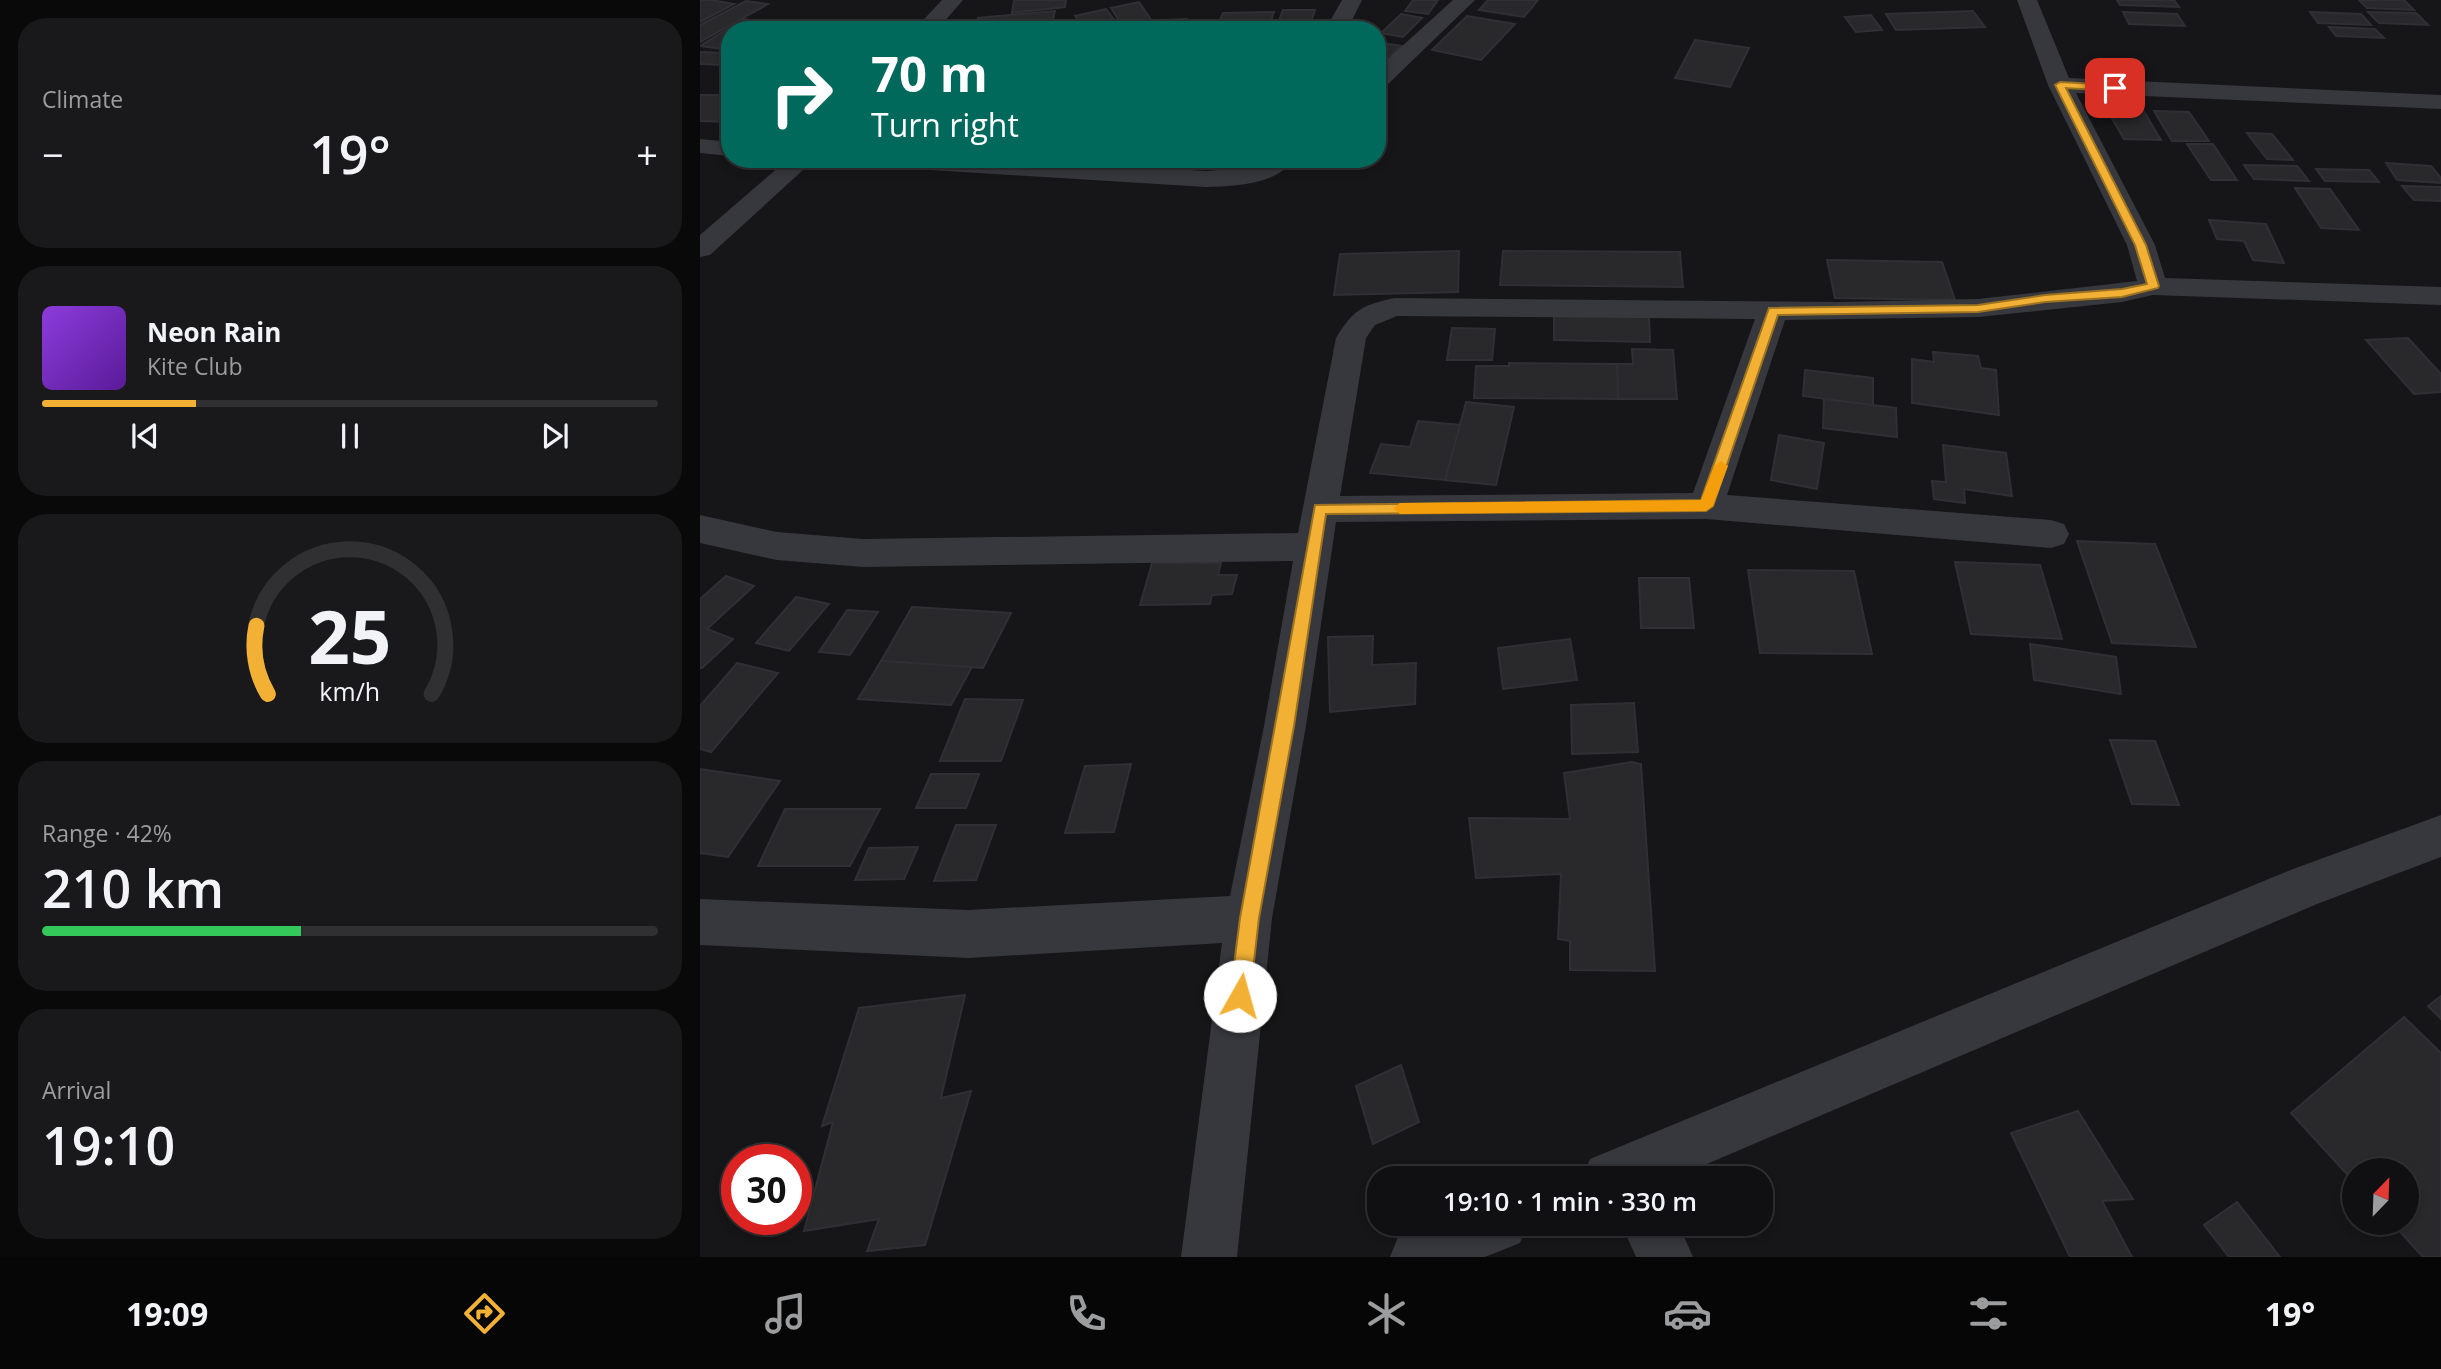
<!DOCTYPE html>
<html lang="en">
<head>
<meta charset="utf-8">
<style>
  body { margin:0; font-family:"Open Sans",sans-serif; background:#19191b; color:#f1f3f6; height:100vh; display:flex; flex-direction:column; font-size:26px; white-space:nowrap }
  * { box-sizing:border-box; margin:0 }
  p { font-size:23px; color:#9c9d9f }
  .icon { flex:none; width:38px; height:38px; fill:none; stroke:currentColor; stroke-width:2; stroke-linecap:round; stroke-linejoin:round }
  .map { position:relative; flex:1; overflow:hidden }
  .sheet { display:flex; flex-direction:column; gap:18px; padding:18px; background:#09090a; width:700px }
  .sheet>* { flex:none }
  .top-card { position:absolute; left:21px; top:21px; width:665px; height:147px; border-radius:28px; box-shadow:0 4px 10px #0003,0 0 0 2px #303032; background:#00695c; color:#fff; overflow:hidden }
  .needle { width:46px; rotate:23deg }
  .controls { position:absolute; left:1642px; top:1158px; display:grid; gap:14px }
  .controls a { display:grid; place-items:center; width:77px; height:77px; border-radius:50%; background:#101012; box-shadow:0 4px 10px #0003,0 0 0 2px #303032; font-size:35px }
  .speed { position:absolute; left:21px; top:1144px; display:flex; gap:14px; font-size:35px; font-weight:700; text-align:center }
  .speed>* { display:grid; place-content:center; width:91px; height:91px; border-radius:50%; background:#101012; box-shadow:0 4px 10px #0003,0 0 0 2px #303032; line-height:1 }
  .speed .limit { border:10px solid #d22; background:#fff; color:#111 }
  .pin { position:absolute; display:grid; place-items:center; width:60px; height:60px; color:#fff; margin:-30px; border-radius:14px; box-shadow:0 4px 10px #0006 }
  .me { position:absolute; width:77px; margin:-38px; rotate:7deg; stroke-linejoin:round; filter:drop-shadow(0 0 5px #0008) }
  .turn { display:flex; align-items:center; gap:24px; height:147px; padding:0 35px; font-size:32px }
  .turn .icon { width:91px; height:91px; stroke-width:2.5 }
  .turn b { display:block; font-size:49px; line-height:60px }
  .big { font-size:52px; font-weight:600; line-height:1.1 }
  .sheet .tile { flex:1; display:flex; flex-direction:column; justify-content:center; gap:10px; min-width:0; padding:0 24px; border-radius:28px; background:#19191b }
  .sheet .dial { align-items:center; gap:0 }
  .dial svg { height:182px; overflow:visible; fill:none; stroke:#303032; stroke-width:7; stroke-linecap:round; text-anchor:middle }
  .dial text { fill:#f1f3f6; stroke:none }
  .song { display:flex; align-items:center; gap:21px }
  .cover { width:84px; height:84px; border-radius:10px; background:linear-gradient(135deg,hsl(270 70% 55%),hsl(270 70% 35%)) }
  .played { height:7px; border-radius:4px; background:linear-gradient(90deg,#f2b134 25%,#303032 25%) }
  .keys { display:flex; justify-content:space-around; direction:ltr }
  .heat { display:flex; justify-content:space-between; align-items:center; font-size:38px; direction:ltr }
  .charge { height:10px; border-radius:5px; background:linear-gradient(90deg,#34c759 42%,#303032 0) }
  .trip { position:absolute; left:667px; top:1166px; width:406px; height:70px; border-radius:28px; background:#101012; box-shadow:0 4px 10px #0003,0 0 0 2px #303032; font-weight:600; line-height:70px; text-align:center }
  .tab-bar { display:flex; height:112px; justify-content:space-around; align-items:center; background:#060607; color:#9c9d9f }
  .tab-bar .icon { width:49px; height:49px }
  .tab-bar .selected { color:#f2b134 }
  .tab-bar b { font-size:32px; color:#f1f3f6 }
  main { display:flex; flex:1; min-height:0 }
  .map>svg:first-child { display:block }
  .building { fill:#29292c; stroke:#303034; stroke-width:2 }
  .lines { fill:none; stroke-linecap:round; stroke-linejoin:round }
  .minor { fill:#37383d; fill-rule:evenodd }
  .route { fill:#f2b134; stroke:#9d7322; stroke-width:2 }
  .slow { fill:#f59e0b }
</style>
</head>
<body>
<main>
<section class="sheet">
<div class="tile"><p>Climate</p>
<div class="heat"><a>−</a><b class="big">19°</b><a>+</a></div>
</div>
<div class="tile">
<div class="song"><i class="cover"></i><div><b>Neon Rain</b><p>Kite Club</p></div></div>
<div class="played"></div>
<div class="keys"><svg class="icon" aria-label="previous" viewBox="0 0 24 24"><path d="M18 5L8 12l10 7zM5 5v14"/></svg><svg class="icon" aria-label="pause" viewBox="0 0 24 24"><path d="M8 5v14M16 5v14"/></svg><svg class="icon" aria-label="next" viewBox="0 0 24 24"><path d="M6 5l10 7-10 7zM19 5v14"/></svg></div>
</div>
<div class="tile dial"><svg viewBox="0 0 100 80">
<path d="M14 69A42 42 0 1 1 86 69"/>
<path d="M14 69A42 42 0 0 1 9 39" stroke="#f2b134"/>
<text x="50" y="56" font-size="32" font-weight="700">25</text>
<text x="50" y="72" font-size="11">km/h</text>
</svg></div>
<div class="tile"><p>Range · 42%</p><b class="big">210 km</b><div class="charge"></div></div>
<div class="tile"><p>Arrival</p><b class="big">19:10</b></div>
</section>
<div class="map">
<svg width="1741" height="1257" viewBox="0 0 1741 1257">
  <rect width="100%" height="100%" fill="#161618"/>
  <g class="building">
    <polygon points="0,0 11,0 34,4 0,22"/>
    <polygon points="314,0 366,0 365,7 312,13"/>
    <polygon points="713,0 738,0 728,14 705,11"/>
    <polygon points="788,0 838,0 824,17 779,10"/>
    <polygon points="1417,0 1474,0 1479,7 1420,5"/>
    <polygon points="1659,0 1704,0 1714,10 1667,8"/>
    <polygon points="46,1 68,4 0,42 0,25"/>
    <polygon points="439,2 454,24 425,30 411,8"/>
    <polygon points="406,9 422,30 385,30 375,16"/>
    <polygon points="583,10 615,10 610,25 577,26"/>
    <polygon points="355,11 351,27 275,30 278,18"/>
    <polygon points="1273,11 1285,27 1196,30 1186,14"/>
    <polygon points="574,12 568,29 516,29 523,13"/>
    <polygon points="1423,12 1477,14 1485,26 1429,24"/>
    <polygon points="1610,12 1661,14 1671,25 1618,23"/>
    <polygon points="1668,12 1716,13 1728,25 1679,23"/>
    <polygon points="701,14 722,18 703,37 681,33"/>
    <polygon points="1171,15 1182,30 1156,32 1145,17"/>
    <polygon points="767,16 815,24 781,60 732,50"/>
    <polygon points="44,19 74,24 64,30 30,30 30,50 0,46"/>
    <polygon points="487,19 485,28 459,29 462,20"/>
    <polygon points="1629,27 1675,29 1684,38 1636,36"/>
    <polygon points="995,40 1049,48 1030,87 975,78"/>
    <polygon points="677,42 701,46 677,71"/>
    <polygon points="0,52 30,53 30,58 22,65 0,64"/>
    <polygon points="0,95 30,95 30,122 0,121"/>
    <polygon points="1407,110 1443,110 1461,140 1424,139"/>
    <polygon points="1454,111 1489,112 1509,141 1472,141"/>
    <polygon points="1547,133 1572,134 1593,160 1567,159"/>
    <polygon points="1487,144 1513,144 1537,180 1511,180"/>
    <polygon points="1686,163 1731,166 1741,178 1741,183 1697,180"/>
    <polygon points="1544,165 1597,166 1609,181 1554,179"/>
    <polygon points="1616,169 1669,170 1679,182 1625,181"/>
    <polygon points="1702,186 1741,187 1741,201 1714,200"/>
    <polygon points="1595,188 1630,189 1659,230 1621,228"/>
    <polygon points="1509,220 1566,224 1584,263 1553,260 1544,241 1517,239"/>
    <polygon points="759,251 758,292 634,295 640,254"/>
    <polygon points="803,251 980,252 983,287 800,285"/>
    <polygon points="1127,260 1242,262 1255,300 1135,298"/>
    <polygon points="854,315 949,316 950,342 854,340"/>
    <polygon points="752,328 795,329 792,360 747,360"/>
    <polygon points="1708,338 1741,374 1741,392 1714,394 1666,340"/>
    <polygon points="932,349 973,350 977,399 918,399 917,364 933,364"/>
    <polygon points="1233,352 1278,356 1281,368 1296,370 1299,415 1212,403 1212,359 1234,362"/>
    <polygon points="809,363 917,364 918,399 774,398 776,366 809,366"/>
    <polygon points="1105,370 1173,378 1173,405 1103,396"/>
    <polygon points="1124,399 1196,408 1197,437 1123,428"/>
    <polygon points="766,402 814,407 796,485 745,480"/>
    <polygon points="718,421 760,425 745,480 670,473 681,444 710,447"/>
    <polygon points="1079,435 1124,443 1117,489 1071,480"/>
    <polygon points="1243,445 1306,453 1312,496 1264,489 1265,503 1234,499 1232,481 1246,482"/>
    <polygon points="1377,541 1455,544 1496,647 1412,643"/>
    <polygon points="1255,562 1340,565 1362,639 1271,634"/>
    <polygon points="452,563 521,563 518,575 537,575 532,594 512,595 510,604 440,605"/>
    <polygon points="1048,570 1154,571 1172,654 1060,653"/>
    <polygon points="26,576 54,586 7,629 33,639 2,668 0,668 0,599"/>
    <polygon points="939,578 989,578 994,628 941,628"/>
    <polygon points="96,597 129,604 89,651 56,643"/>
    <polygon points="212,607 311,613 283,668 181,661"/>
    <polygon points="147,610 178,612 150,655 119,652"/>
    <polygon points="673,636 672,665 716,663 715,704 630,712 628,637"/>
    <polygon points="870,639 877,680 803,689 798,648"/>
    <polygon points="1330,644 1416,657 1421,694 1334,680"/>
    <polygon points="181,661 272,667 251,705 158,699"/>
    <polygon points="37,663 78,673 11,752 0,749 0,706"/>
    <polygon points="265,699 323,700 301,761 240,761"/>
    <polygon points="934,703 938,752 872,754 871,705"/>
    <polygon points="1410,740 1455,741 1479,805 1432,804"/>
    <polygon points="932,762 941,764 955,971 870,970 870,941 858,939 861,874 776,878 769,818 870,819 864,773"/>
    <polygon points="431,764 414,832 365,833 385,766"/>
    <polygon points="0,769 80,781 28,857 0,853"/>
    <polygon points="231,774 279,774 266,808 216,808"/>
    <polygon points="85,809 180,809 150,866 58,866"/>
    <polygon points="256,825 296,825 276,880 234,881"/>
    <polygon points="218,847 204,879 155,880 169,848"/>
    <polygon points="265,995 241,1098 271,1091 225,1245 167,1251 179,1219 104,1231 133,1122 122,1126 159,1008"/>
    <polygon points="1741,996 1741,1019 1728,1006"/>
    <polygon points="1704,1017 1741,1053 1741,1257 1723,1257 1692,1223 1706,1223 1706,1171 1654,1171 1654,1182 1591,1113"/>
    <polygon points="701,1065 719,1122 673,1144 656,1086"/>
    <polygon points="1378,1111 1433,1199 1402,1201 1432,1257 1370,1257 1311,1133"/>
    <polygon points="1537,1202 1580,1257 1529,1257 1504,1225"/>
  </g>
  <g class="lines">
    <g class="minor">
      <polygon points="242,0 263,0 237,30 214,30"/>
      <polygon points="642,0 662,0 647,30 625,30"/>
      <polygon points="753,0 775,0 685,87 677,89 677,69"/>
      <path d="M1317,0H1337L1369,78L1741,95V109L1376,93L1455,245L1465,278L1741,287V305L1453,295L1422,302L1278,317L1085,320L1027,495L1351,520L1364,524L1369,534L1364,544L1351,548L1006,519L636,522L606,726L572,918L537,1257H481L522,943L268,958L0,945V899L268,910L530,896L564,726L593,561L163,567L77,560L0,543V515L77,532L163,539L598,533L636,338C654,309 661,306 694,298L1140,302L1278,299L1437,281L1427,245L1348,85ZM697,316L1055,319L993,493L640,496L666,338L675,325Z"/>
      <polygon points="0,139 30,142 30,156 0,153"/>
      <polygon points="88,159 115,159 10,255 0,257 0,235"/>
      <path d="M170,159H310L506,171L544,168L565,159H594C577,185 534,186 506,187L182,167L173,164Z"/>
      <polygon points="1741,815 1741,857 1617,904 974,1178 882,1178 890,1159 1593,869"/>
      <polygon points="732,1223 828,1223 820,1243 785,1257 690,1257 698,1237"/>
      <polygon points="921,1223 978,1223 993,1257 936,1257"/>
    </g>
  </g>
  <polygon class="route" points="1360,82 1415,85 1419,88 1415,91 1366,88 1446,245 1459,286 1458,288 1422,297 1345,302 1278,312 1078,315 1013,506 1006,511 626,514 594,726 559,918 550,996 547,1003 540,1006 533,1003 530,996 540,918 615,505 1001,500 1069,308 1278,305 1345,295 1422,289 1447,284 1435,245 1355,85"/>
  <polygon class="slow" points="1021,461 1028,466 1013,506 1006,511 700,514 693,508 700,503 1001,500 1014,466"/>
</svg>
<div class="controls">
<a><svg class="needle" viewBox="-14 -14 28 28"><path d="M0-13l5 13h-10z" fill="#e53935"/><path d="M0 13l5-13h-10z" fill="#9c9d9f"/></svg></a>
</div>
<div class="speed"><div class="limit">30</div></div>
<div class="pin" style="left:1415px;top:88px;background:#d93025"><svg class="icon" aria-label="arrive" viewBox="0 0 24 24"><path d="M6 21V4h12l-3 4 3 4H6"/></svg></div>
<svg class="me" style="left:540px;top:996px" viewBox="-20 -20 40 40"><circle r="19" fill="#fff"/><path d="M0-13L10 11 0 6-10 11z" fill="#f2b134"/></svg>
<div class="trip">19:10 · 1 min · 330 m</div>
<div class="top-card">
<div class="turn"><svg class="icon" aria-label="right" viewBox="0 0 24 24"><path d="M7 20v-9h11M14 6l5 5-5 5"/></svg><div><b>70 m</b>Turn right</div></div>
</div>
</div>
</main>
<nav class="tab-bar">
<b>19:09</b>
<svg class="icon selected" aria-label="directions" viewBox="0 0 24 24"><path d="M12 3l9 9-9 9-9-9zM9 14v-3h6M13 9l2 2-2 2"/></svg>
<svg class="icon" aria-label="music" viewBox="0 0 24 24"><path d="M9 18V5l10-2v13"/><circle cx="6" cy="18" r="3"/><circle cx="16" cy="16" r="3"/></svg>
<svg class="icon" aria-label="phone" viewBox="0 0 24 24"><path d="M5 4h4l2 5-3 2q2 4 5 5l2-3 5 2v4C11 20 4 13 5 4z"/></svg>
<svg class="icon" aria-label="climate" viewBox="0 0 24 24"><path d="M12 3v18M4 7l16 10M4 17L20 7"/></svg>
<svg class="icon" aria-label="car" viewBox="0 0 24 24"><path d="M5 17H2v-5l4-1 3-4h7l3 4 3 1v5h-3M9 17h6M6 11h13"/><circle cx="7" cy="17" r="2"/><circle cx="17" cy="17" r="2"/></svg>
<svg class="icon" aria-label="filters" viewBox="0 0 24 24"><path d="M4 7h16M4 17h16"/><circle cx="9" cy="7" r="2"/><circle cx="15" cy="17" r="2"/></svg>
<b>19°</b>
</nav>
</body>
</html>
